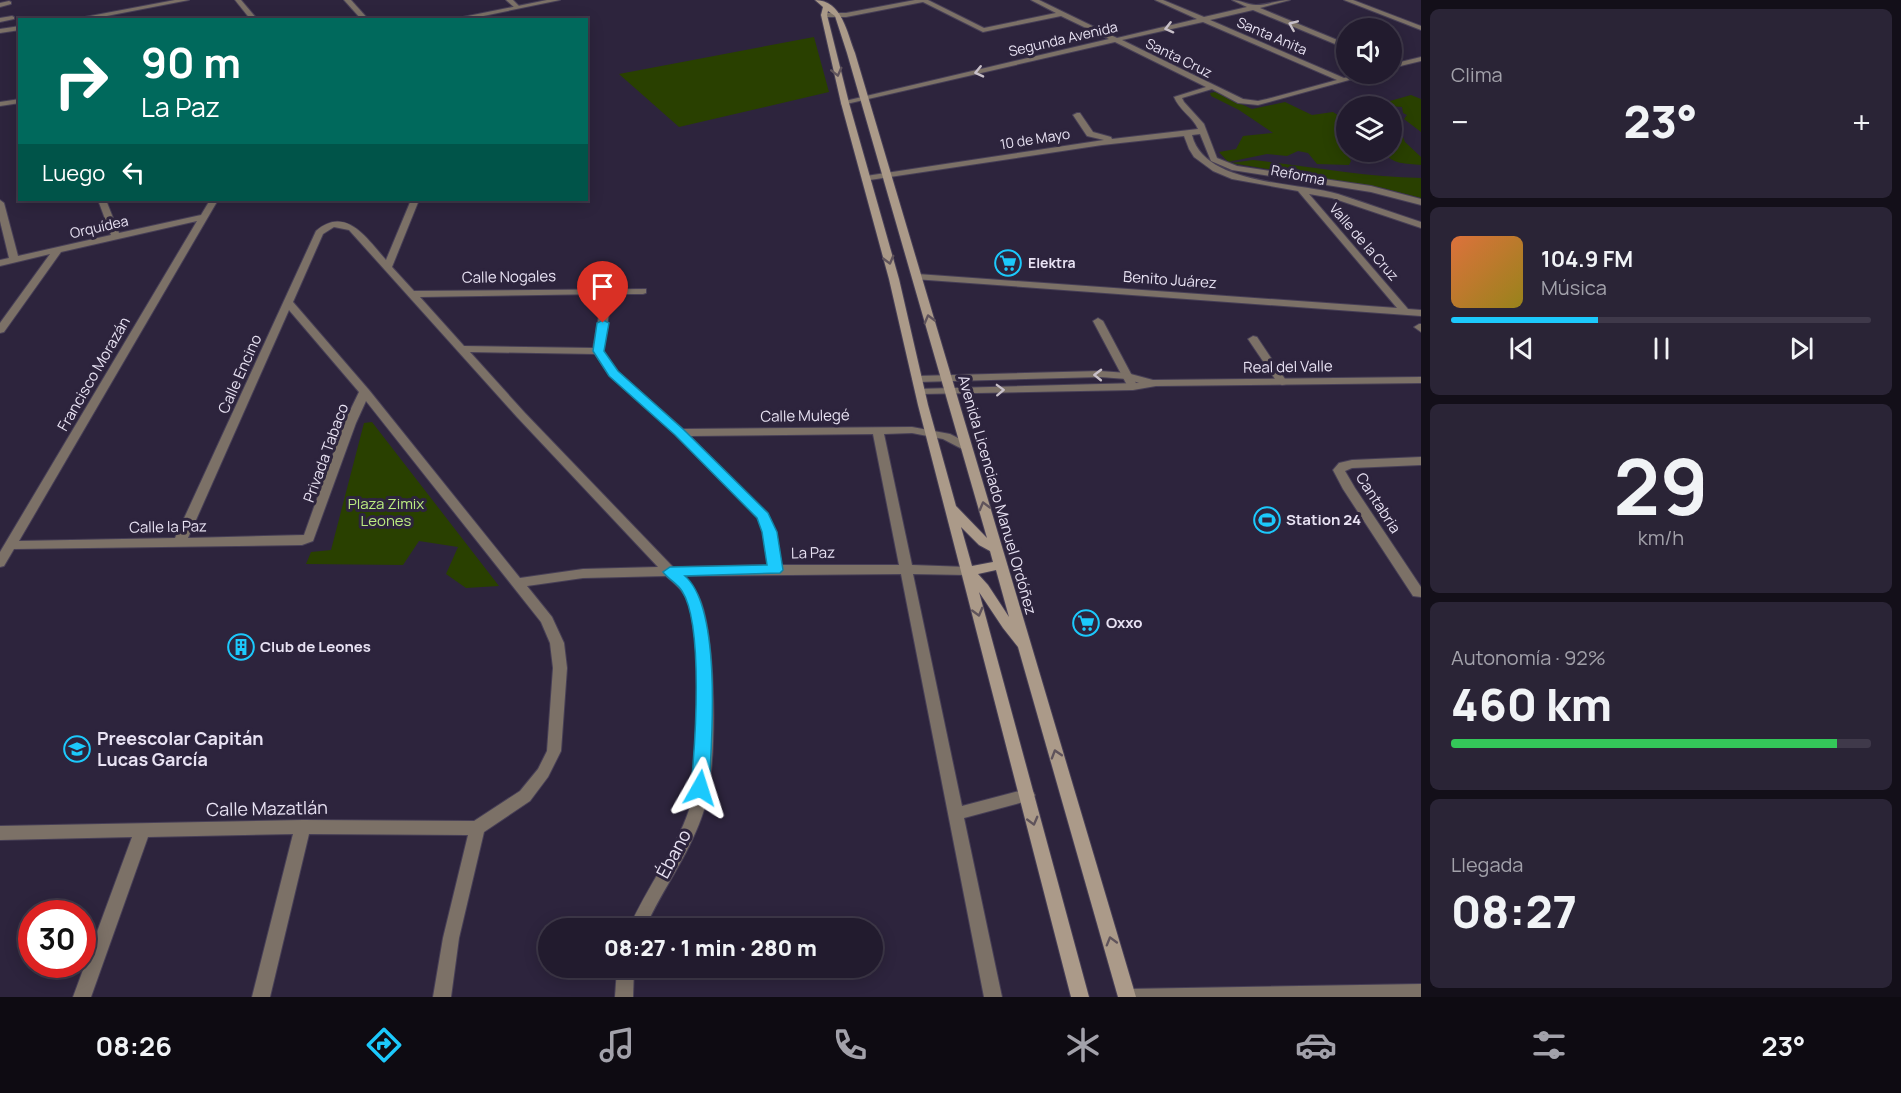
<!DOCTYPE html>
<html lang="es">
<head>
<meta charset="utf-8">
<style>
  body { margin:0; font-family:Manrope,sans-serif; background:#2a2436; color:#f1f3f6; height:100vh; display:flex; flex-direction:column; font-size:22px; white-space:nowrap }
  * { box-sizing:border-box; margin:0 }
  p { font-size:20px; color:#a2a1aa }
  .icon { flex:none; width:33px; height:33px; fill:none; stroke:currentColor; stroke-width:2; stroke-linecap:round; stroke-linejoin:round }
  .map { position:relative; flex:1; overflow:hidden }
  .panel { display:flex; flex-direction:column; gap:9px; padding:9px; background:#130f19; width:480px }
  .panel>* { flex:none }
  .top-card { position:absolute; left:18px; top:18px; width:570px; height:183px; border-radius:0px; box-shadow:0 3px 15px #0003,0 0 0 2px #3f394a; background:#00695c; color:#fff; overflow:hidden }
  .tools { position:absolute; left:1336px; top:18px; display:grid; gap:12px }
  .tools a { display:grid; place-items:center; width:66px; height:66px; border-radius:50%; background:#221b2e; box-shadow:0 3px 15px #0003,0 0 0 2px #3f394a; font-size:30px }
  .speed { position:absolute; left:18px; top:900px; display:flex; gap:12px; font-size:30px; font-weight:700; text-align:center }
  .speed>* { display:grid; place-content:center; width:78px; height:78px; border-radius:50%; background:#221b2e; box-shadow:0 3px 15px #0003,0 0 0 2px #3f394a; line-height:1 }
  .speed .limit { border:9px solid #d22; background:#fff; color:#111 }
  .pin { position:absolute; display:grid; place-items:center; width:51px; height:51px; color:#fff; margin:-62px -26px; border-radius:50% 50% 50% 0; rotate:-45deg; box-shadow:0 0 6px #0007 }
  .pin .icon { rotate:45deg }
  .me { position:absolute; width:66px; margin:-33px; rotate:6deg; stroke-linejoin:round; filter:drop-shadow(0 0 4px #0008) }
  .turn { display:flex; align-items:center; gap:21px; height:126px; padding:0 24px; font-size:27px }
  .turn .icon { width:78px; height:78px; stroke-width:2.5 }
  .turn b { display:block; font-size:42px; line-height:51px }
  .then { display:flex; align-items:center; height:57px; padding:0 24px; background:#0003; gap:12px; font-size:22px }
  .big { font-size:45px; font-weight:800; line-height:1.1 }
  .panel .card { flex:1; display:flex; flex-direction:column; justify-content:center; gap:9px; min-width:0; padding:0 21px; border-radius:9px; background:#2a2436 }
  .panel .dial { align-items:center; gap:0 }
  .dial b { font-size:78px; line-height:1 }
  .song { display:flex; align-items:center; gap:18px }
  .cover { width:72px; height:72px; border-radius:9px; background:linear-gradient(135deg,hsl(20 70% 55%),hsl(50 70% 35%)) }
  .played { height:6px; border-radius:3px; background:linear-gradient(90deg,#1cc9fc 35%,#3f394a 35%) }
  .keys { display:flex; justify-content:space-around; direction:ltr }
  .heat { display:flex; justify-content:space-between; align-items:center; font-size:33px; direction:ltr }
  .charge { height:9px; border-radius:4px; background:linear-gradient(90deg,#34c759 92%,#3f394a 0) }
  .trip { position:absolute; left:538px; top:918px; width:345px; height:60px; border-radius:30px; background:#221b2e; box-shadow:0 3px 15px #0003,0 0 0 2px #3f394a; font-weight:800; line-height:60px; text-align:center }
  .dock { display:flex; height:96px; justify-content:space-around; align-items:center; background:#0e0b12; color:#a2a1aa }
  .dock .icon { width:42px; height:42px }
  .dock .active { color:#1cc9fc }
  .dock b { font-size:27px; color:#f1f3f6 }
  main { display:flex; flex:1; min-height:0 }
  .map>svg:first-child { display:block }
  .green { fill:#294000 }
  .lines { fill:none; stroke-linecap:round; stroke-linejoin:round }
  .minor-casing { stroke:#473f56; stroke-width:2 }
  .tertiary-casing { stroke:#473f56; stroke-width:2 }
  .secondary-casing { stroke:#473f56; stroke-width:2 }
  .minor { fill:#7c7167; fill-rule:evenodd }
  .tertiary { fill:#7c7167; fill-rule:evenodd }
  .secondary { fill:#ab9a89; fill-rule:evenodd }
  .oneway { stroke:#c8c0c9 }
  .oneway2 { stroke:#5f535b }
  .route { fill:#1cc9fc; stroke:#1283a4; stroke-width:1.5 }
  .labels { text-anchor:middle; stroke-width:6; stroke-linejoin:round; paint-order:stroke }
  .far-street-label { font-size:14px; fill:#e8e2f3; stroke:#2d243d }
  .far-poi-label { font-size:14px; font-weight:bold; fill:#e8e2f3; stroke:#2d243d; text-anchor:start }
  .street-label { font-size:15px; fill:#e8e2f3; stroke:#2d243d }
  .park-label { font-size:15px; fill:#bbeb80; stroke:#2d243d }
  .poi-label { font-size:15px; font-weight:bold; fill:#e8e2f3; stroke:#2d243d; text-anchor:start }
  .near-poi-label { font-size:18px; font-weight:bold; fill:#e8e2f3; stroke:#2d243d; text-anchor:start }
  .near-street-label { font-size:18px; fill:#e8e2f3; stroke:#2d243d }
</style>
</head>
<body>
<main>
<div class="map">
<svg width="1421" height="997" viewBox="0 0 1421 997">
  <rect width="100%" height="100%" fill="#2d243d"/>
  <g class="green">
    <polygon points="814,37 829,92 679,127 619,74"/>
    <polygon points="1215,92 1252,109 1285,102 1312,115 1333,112 1347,121 1347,131 1341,129 1338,137 1351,161 1349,165 1317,164 1308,153 1298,151 1287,156 1267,154 1228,162 1219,152 1236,149 1243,136 1273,133 1239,110 1211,96 1210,93"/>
    <polygon points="1411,95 1421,99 1421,132 1404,119 1407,115 1403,113 1402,107 1388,106 1383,103"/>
    <path d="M1392,131L1401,132L1405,142L1421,157V165C1406,163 1392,165 1384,152H1392Z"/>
    <path d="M1253,160C1309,166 1364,177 1421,178V198L1383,188L1231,163Z"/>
    <polygon points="372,422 499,586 466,588 446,574 458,547 419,541 403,565 306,564 311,552 331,550 364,423"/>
  </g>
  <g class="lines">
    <g class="minor-casing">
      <g id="minor">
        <polygon points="175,0 189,0 86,20 69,20"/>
        <polygon points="235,0 241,0 258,20 251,20"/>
        <polygon points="344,0 351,0 369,20 362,20"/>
        <polygon points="506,0 513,0 520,7 515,8"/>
        <path d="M915,0H928L984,28L1056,13L1031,0H1039L1117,38L1197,19L1155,0H1163L1204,17L1247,7L1232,0C1240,0 1248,5 1256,5C1267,5 1278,0 1290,0L1260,8L1347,44V49L1253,10L1210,20L1344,78L1361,74H1371L1258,105L1238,103L1212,89L1182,98L1184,102L1204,124L1217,158L1237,166L1371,186L1421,199V205L1371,192L1232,170L1211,161L1200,134L1192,135C1204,185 1296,182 1338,194C1366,203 1393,213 1421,222V228L1332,198L1309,194L1408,309L1421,310V316L914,279L912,277L917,274L1397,308L1298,191L1232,179L1213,171L1194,157L1189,149L1184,136L1102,145L863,181L862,179L866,176L1104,140L1087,136L1073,115L1077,113H1080L1093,132L1111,137L1112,139L1198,129C1193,117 1179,110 1174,97L1206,87L1115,42L842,105L841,103L845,101L1109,39L1061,16L983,32L923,2L846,17H824L821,15L824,13H846ZM1203,22L1337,80L1267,99L1258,101L1243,99L1122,40Z"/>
        <polygon points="1344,0 1353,0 1421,26 1421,30"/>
        <polygon points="9,1 11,2 11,4 0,7 0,3"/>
        <polygon points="12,16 14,17 14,19 0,22 0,18"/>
        <polygon points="20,26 20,30 0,33 0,29"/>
        <polygon points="1421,57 1421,61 1392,68 1392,64"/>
        <path d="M0,200L4,203L18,256L111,235L98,200H106L119,233L201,215L210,200H218L19,541L175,538L316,231C346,205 367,239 386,260L411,200H419L392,267L414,291L646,289V293L643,294H612L603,351L617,371L683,429L912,427L950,434L970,444L972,447L966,451L943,439L912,433L884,434L912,565L967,567L972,568L973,571L972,574L967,575L913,574L962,806L1027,789L1032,790L1035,795L1032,800L1027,801L964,818L1002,997H984L901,574L683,576C690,583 697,591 701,602C716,642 718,769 704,810C691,852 663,888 645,928H629C646,889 676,849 689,810C702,770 702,638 687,600C683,590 674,583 666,576L583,578L527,586L552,617L564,643L567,668L561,751L548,777L530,801L484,832L459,938L451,997H433L443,938L468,835L309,834L270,997H252L293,834L148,837L91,997H73L132,837L0,840V826L303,820L474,821L520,791L538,769L547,751L553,668L550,643L541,622L366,401L356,423L313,541L302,545L14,549L4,566L0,567V552L197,221L61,252L4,332L0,333V323L50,254L0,266V260L9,258L0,221ZM334,227L349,230L517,417L658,567L583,569L520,578L369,390L293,302L323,234ZM603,294L593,348L464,346L420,297ZM289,310L359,392L344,423L304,535L188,538ZM470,352L595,354L609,375L676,435L758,518L764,532L768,565L673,567L525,413ZM873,434L899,565H781L776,532L767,513L690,436Z"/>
        <polygon points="1098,318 1103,321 1138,387 1137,389 1129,389 1128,387 1093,321"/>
        <polygon points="1419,324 1421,324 1421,332 1414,327"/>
        <polygon points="1253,336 1257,337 1287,382 1286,384 1282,385 1277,382 1248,339"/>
        <polygon points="1421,457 1421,465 1352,468 1345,471 1355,488 1421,587 1421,597 1413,596 1343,489 1333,470 1339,463 1352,460"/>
        <polygon points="617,968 634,968 633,997 615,997"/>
        <polygon points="1421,984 1421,997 1118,997 1121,991 1127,989"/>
      </g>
    </g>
    <g class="tertiary-casing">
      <g id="tertiary">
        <polygon points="547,0 560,0 464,20 448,20"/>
        <polygon points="20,99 20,103 0,106 0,102"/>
        <polygon points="1100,371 1127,373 1153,380 1421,377 1421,383 1156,386 1133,390 920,394 916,393 915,391 916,389 1139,383 1127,379 1100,377 917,382 912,379 917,376"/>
      </g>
    </g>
    <g class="secondary-casing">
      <path id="secondary" d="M815,0C842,0 847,33 855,53L1136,997H1118L1018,647L1003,628L979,592L1089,997H1071L918,405L889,279L841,103L821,15L823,7ZM828,11L835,16L847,53L987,538L956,506L928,405L899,279L849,103L827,15ZM961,527L979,545L990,551L993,562L972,566ZM996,570L1009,617L988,585L978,574Z"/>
    </g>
    <use href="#minor" class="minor"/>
    <use href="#tertiary" class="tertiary"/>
    <use href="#secondary" class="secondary"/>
  </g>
  <defs><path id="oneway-chevron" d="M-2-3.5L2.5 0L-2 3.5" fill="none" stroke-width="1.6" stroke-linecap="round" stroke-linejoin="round" transform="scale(1.5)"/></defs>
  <g class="oneway">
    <use href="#oneway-chevron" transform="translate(1293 25) rotate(-157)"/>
    <use href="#oneway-chevron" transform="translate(1169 28) rotate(166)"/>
    <use href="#oneway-chevron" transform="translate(979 72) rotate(167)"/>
    <use href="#oneway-chevron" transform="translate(1098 375) rotate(-179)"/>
    <use href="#oneway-chevron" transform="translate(1000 390) rotate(-2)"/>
  </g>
  <g class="oneway2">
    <use href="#oneway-chevron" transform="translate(837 72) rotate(76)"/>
    <use href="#oneway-chevron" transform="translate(889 260) rotate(75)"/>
    <use href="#oneway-chevron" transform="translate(929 319) rotate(-105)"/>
    <use href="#oneway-chevron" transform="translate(984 506) rotate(-105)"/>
    <use href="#oneway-chevron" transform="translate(978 612) rotate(75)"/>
    <use href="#oneway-chevron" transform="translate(1056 754) rotate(-107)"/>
    <use href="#oneway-chevron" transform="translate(1033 821) rotate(75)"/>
    <use href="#oneway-chevron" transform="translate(1111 941) rotate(-106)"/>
  </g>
  <path class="route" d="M603,320L609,323L604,351L618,371L684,430L768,513L777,532L783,570L780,573L685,576C722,608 712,741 709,788L706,793L700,795L694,793L691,788C695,746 704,625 682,591C678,584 668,579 663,572L670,567L767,565L762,532L757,518L675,435L609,376L593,351L597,323Z"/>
  <defs>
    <g id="supermarket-ring" transform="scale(1.35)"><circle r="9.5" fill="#2d243d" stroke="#1cc9fc" stroke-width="1.5"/><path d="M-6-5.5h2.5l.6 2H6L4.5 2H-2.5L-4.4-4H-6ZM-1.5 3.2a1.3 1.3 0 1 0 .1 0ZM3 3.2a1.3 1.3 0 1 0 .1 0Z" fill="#1cc9fc"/></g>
    <g id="stadium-ring" transform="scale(1.35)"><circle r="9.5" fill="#2d243d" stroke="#1cc9fc" stroke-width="1.5"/><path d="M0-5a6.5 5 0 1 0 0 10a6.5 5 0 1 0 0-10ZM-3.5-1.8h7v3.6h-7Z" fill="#1cc9fc"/></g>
    <g id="building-ring" transform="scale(1.35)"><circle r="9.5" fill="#2d243d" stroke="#1cc9fc" stroke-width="1.5"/><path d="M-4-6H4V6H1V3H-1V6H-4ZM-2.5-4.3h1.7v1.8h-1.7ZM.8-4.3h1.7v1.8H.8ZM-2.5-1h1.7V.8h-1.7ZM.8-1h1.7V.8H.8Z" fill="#1cc9fc"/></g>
    <g id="school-ring" transform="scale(1.35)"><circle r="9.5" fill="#2d243d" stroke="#1cc9fc" stroke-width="1.5"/><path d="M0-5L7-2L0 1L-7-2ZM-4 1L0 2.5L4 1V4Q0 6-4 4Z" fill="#1cc9fc"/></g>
  </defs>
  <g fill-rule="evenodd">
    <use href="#supermarket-ring" x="1008" y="263"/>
    <use href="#stadium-ring" x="1267" y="520"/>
    <use href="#supermarket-ring" x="1086" y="623"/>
    <use href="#building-ring" x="241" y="647"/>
    <use href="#school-ring" x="77" y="749"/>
  </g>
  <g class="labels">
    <g class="far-street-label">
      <text transform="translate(1272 36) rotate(23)" y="5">Santa Anita</text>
      <text transform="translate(1063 39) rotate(-13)" y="5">Segunda Avenida</text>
      <text transform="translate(1179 58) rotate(26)" y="5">Santa Cruz</text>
      <text transform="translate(1035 139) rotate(-9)" y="5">10 de Mayo</text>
      <text transform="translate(1298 175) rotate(11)" y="5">Reforma</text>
      <text transform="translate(99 227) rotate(-13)" y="5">Orquídea</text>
      <text transform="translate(1364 242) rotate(49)" y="5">Valle de la Cruz</text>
    </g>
    <g class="far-poi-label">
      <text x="1028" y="268">Elektra</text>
    </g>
    <g class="street-label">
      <text transform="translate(509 277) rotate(-1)" y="5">Calle Nogales</text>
      <text transform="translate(1170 280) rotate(4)" y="5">Benito Juárez</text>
      <text transform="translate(1288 367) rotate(-1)" y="5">Real del Valle</text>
      <text transform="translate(94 374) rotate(-60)" y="5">Francisco Morazán</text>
      <text transform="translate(240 374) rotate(-66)" y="5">Calle Encino</text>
      <text transform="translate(805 416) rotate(-1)" y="5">Calle Mulegé</text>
      <text transform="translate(326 453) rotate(-70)" y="5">Privada Tabaco</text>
      <text transform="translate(997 495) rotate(74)" y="5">Avenida Licenciado Manuel Ordóñez</text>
      <text transform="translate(1378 503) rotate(57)" y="5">Cantabria</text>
      <text transform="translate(168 527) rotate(-1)" y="5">Calle la Paz</text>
      <text transform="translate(813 553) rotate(-1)" y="5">La Paz</text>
    </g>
    <g class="park-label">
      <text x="386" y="509">Plaza Zimix<tspan x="386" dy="17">Leones</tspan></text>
    </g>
    <g class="poi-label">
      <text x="1286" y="525">Station 24</text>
      <text x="1106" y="628">Oxxo</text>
      <text x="260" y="652">Club de Leones</text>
    </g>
    <g class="near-poi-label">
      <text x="97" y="745">Preescolar Capitán<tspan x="97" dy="21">Lucas García</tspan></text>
    </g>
    <g class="near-street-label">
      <text transform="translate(267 809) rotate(-1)" y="6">Calle Mazatlán</text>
      <text transform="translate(674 854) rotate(-62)" y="6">Ébano</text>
    </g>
  </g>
</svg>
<div class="tools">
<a><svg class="icon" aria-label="sound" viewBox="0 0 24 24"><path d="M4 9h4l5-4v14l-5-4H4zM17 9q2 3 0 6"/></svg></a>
<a><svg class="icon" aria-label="layers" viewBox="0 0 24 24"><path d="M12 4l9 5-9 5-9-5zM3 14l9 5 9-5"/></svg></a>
</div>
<div class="speed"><div class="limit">30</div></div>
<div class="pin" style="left:603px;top:323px;background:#d93025"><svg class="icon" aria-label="arrive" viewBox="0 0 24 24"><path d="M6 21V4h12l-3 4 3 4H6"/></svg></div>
<svg class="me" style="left:700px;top:788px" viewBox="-20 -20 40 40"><path d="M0-17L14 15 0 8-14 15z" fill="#1cc9fc" stroke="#fff" stroke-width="4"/></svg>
<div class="trip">08:27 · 1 min · 280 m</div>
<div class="top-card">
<div class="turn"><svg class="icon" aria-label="right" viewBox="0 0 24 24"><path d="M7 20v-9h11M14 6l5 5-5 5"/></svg><div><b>90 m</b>La Paz</div></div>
<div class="then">Luego<svg class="icon" aria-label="left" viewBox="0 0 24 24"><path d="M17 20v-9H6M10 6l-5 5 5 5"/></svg></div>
</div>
</div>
<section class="panel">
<div class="card"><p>Clima</p>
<div class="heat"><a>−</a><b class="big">23°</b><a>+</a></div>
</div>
<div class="card">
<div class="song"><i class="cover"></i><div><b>104.9 FM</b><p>Música</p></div></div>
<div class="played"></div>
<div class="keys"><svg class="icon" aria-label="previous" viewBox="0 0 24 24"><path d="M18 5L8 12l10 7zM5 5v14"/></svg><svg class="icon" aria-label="pause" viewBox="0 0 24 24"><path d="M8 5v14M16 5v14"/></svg><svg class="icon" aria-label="next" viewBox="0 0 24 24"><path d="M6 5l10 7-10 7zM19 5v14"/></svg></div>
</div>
<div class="card dial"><b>29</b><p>km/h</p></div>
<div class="card"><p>Autonomía · 92%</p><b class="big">460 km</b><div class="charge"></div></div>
<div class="card"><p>Llegada</p><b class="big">08:27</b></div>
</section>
</main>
<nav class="dock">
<b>08:26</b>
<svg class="icon active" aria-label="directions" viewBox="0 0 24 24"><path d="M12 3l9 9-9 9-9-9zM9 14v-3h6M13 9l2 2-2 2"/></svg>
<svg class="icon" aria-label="music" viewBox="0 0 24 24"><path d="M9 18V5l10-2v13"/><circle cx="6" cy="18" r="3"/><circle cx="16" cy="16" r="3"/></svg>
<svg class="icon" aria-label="phone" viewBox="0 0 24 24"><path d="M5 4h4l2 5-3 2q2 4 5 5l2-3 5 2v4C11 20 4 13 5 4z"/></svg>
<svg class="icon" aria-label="climate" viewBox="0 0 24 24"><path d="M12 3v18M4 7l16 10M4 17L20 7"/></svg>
<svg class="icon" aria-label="car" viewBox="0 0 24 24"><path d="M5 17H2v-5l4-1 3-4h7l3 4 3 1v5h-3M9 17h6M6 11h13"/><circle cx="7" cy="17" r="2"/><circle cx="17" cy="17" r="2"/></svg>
<svg class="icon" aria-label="filters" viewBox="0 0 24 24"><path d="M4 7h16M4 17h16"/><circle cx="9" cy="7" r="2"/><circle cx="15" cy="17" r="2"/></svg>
<b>23°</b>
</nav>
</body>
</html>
